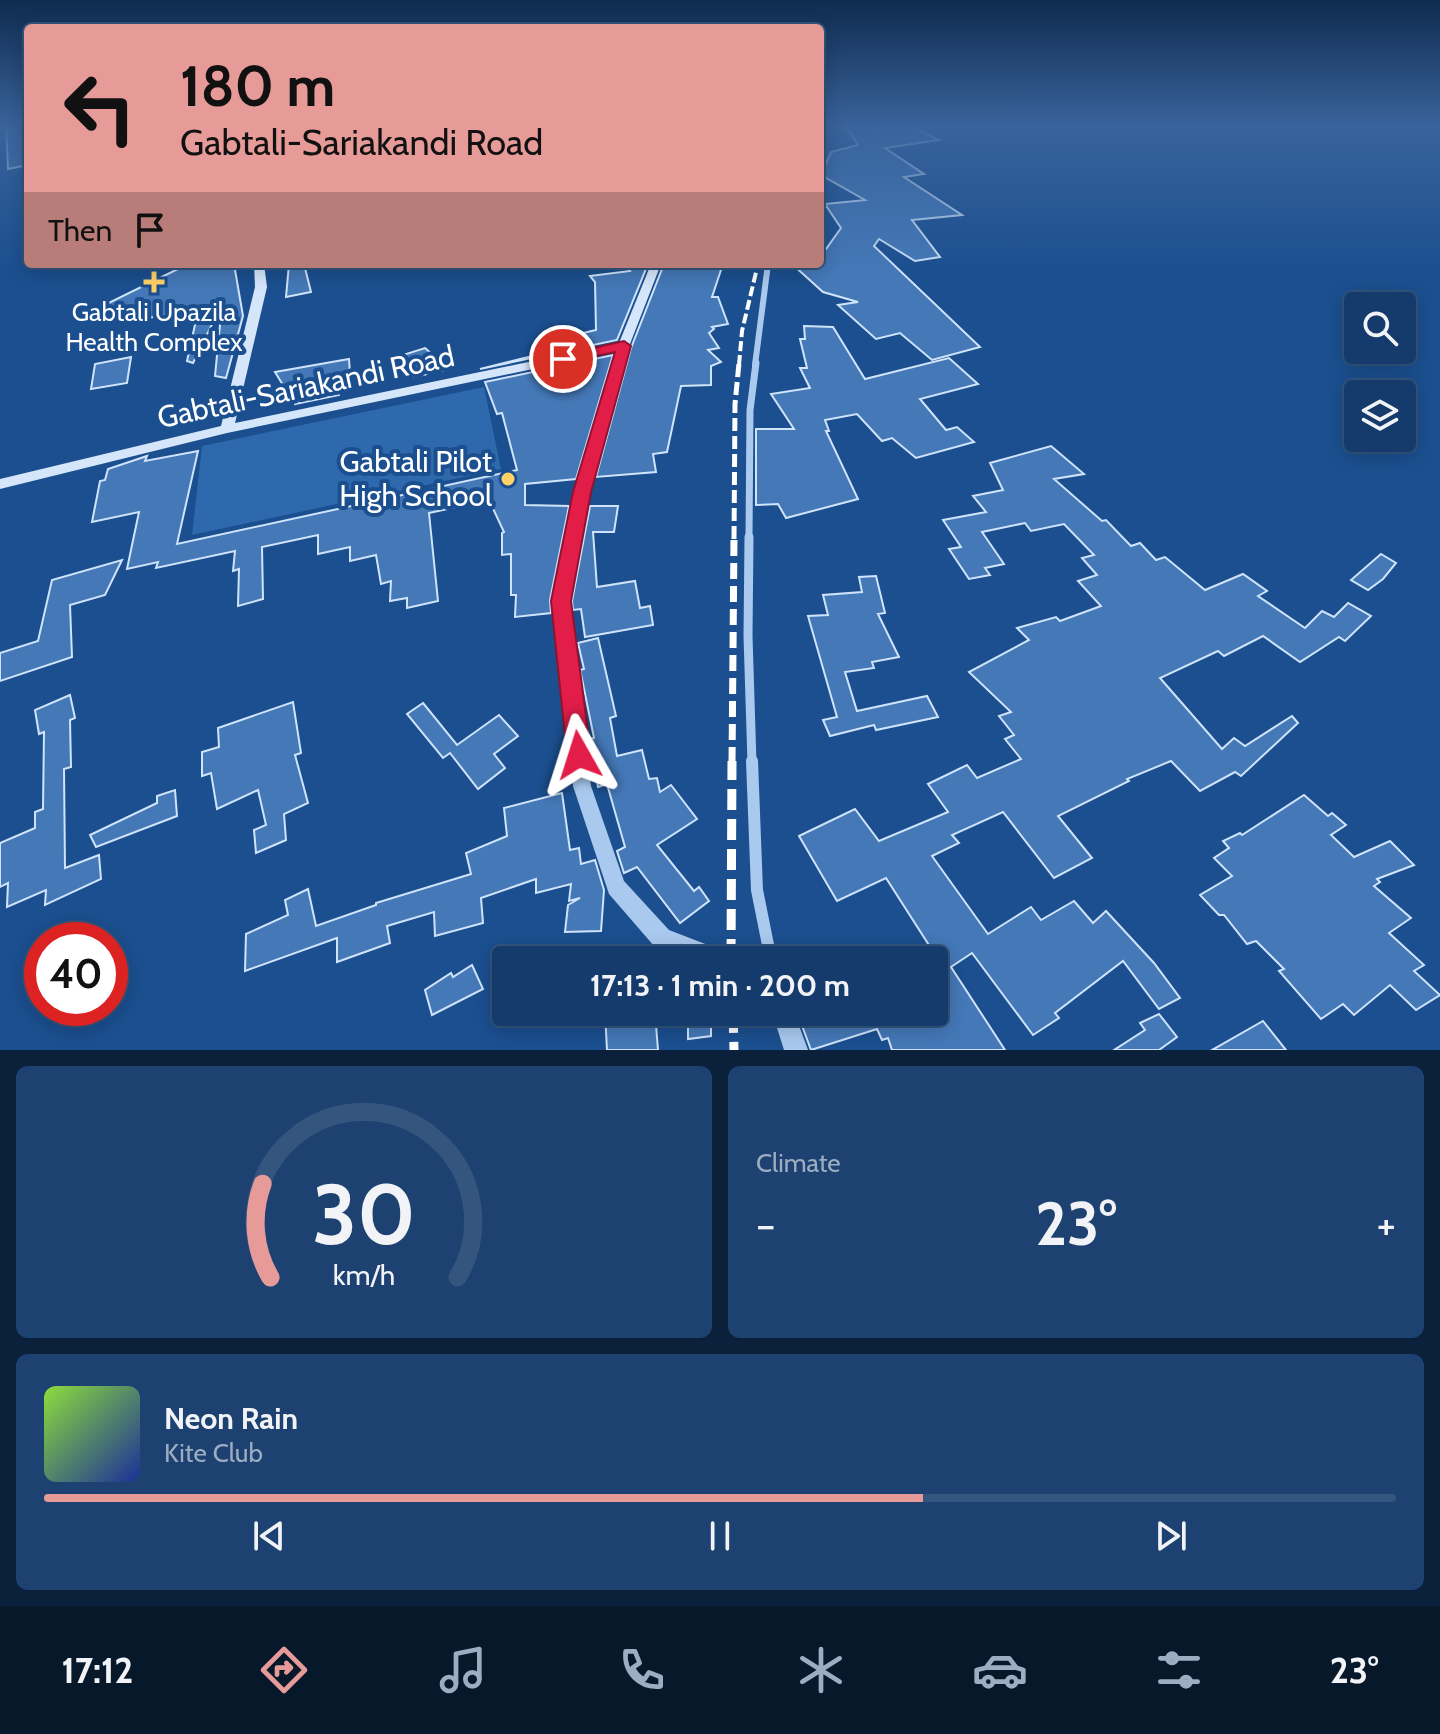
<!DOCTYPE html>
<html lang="en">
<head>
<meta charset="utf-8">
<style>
  body { margin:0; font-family:Cabin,sans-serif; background:#1d4271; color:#f1f3f6; height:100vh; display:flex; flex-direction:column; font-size:30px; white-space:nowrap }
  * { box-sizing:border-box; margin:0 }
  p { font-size:26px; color:#9dadc1 }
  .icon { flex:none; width:44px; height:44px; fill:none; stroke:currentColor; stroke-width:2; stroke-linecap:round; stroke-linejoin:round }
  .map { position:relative; height:1050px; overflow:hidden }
  .drawer { display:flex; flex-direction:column; gap:16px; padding:16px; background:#0b203b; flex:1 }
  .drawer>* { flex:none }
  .banner { position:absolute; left:24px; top:24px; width:800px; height:244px; border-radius:8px; box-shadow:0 4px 20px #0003,0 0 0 2px #33557e; background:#e69b98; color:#111; overflow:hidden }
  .buttons { position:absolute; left:1344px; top:292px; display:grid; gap:16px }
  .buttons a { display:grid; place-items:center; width:72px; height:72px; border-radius:8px; background:#143b6b; box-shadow:0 4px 20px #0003,0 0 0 2px #33557e; font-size:40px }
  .speed { position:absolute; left:24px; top:922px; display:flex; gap:16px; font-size:40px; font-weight:700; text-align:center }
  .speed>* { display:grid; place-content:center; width:104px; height:104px; border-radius:50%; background:#143b6b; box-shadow:0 4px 20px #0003,0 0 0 2px #33557e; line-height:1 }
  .speed .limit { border:12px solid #d22; background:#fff; color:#111 }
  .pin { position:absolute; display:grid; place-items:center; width:68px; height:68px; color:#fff; margin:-34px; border:4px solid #fff; border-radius:50%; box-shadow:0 2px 8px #0007 }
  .me { position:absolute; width:88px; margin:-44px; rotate:354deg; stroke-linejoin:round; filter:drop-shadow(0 0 6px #0008) }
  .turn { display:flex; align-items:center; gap:28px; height:168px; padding:0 24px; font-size:36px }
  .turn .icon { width:104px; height:104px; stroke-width:2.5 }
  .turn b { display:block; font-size:56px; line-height:68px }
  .then { display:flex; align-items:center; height:76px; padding:0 24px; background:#0003; gap:16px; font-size:30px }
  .big { font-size:60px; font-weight:800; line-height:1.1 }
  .drawer .card { flex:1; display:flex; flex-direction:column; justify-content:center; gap:12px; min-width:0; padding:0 28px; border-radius:12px; background:#1d4271 }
  .drawer .dial { align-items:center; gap:0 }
  .dial svg { height:208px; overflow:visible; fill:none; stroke:#33557e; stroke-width:7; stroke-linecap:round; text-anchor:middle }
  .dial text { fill:#f1f3f6; stroke:none }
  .song { display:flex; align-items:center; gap:24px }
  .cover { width:96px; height:96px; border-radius:12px; background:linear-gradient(135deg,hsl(90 70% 55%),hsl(230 70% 35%)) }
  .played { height:8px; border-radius:4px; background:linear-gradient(90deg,#e69b98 65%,#33557e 65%) }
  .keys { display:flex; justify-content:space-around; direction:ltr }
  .heat { display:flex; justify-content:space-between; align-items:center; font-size:44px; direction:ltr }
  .drawer .tiles { flex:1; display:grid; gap:16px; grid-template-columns:1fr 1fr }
  .card:last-child { grid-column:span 2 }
  .trip { position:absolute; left:492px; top:946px; width:456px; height:80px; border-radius:8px; background:#143b6b; box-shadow:0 4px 20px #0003,0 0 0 2px #33557e; font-weight:800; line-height:80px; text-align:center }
  .menu { display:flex; height:128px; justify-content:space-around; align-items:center; background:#08182b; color:#9dadc1 }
  .menu .icon { width:56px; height:56px }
  .menu .active { color:#e69b98 }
  .menu b { font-size:36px; color:#f1f3f6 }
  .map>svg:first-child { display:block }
  .green { fill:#2e69ad }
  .building { fill:#4478b7; stroke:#cfe3fa; stroke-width:2 }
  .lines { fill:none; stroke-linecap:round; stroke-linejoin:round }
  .minor-far3 { stroke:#a9c9ee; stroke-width:6 }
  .minor-far2 { stroke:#a9c9ee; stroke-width:7 }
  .minor-far1 { stroke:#a9c9ee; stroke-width:9 }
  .minor { stroke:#a9c9ee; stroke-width:12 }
  .tertiary { fill:#a9c9ee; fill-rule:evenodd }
  .secondary { fill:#d6e6fa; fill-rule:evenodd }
  .rail-far3 { stroke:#fff; stroke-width:4; stroke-dasharray:10 4; stroke-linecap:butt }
  .rail-far2 { stroke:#fff; stroke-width:5; stroke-dasharray:13 5; stroke-linecap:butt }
  .rail-far1 { stroke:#fff; stroke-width:7; stroke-dasharray:16 7; stroke-linecap:butt }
  .rail { stroke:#fff; stroke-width:9; stroke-dasharray:21 9; stroke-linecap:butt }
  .route { fill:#e11d48; stroke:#92132f; stroke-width:2 }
  .poi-dot { fill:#ffd166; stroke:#1b4f8f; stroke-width:3 }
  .labels { text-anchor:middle; stroke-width:8; stroke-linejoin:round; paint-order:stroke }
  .far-poi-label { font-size:26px; fill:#fff; stroke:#1b4f8f }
  .street-label { font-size:30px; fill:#fff; stroke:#1b4f8f }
  .poi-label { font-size:30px; fill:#fff; stroke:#1b4f8f; text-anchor:end }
</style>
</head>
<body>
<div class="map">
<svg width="1440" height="1050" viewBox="0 0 1440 1050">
  <rect width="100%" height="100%" fill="#1b4f8f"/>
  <polygon class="green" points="484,387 501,469 192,535 202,446"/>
  <g class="building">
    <polygon points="6,125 28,125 28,165 8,169"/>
    <polygon points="845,125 868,125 872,129 908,125 939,140 885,148 924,174 904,177 962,215 912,220 940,257 915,261 879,239 874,246 980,347 932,360 900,333 876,339 838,305 858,302 823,292 792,264 820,264 820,250 826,249 841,228 825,204 865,200 821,175 831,152 858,145"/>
    <polygon points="234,264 243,316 226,378 215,376 222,304 193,363 187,361 198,311 139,319 142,312 83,320 82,316 186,265"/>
    <polygon points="289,264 304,264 311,292 286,297"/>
    <polygon points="626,264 648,264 617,340 480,369 581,344 575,335 596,330 595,282 590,276 630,271"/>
    <polygon points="664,264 723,264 712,297 718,297 728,324 712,327 714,329 709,333 719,348 708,350 721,362 711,366 711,385 681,386 667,452 653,454 656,472 596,477 631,348"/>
    <polygon points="804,326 833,327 865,379 949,358 978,384 920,399 946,430 957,427 974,442 916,458 892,438 882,441 857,414 825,420 829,431 826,431 858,499 786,518 778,504 756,505 756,429 794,429 771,394 810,388 800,368 807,368 800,339 805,339"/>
    <polygon points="425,348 449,369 414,377 403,355"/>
    <polygon points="613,355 576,479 525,484 525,505 569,506 550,600 551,613 515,617 516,595 511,595 511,554 502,555 502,533 504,532 489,500 429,513 438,601 407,608 407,598 390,601 391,581 381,584 376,555 350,561 350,547 318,554 318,535 262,547 263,599 238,606 239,569 233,571 235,551 156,568 158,562 127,569 139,512 92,522 100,481 105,480 108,469 147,456 145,461 198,451 177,544 517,470 502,413 497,414 485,382"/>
    <polygon points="131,357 127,383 91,389 95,364"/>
    <polygon points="349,359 351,389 339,391 339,395 295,404 295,387 286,390 275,372"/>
    <polygon points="1051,446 1084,474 1054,479 1102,521 1106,520 1131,546 1140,543 1156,560 1165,557 1205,590 1243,574 1267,591 1258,596 1305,628 1322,611 1334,617 1348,603 1371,616 1345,641 1339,637 1300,662 1263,636 1224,656 1218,651 1160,678 1222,749 1234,738 1245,746 1292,716 1298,723 1241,776 1235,772 1200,791 1171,761 1127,779 1129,781 1058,816 1092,858 1054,878 1003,812 952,835 959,843 932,856 988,934 1031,907 1041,920 1074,901 1093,923 1106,911 1154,963 1180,998 1159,1009 1123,961 1055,1013 1059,1018 1033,1035 972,953 951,967 1005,1050 892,1050 888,1038 882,1040 877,1029 811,1050 797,1012 934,1012 934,953 886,878 837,901 799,836 855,809 879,841 948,812 928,784 967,765 977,778 1021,759 1005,739 1014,735 999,716 1011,712 969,672 1029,640 1017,628 1056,617 1060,621 1101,606 1078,581 1097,575 1082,558 1094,555 1064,524 1031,531 1025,523 982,532 1004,564 985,568 990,575 969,579 949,549 961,547 943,520 986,512 973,496 1003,490 990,463"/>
    <polygon points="590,506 618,506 614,532 593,532 597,587 635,581 640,608 650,606 653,625 585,637 581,609 573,610 572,601"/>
    <polygon points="1381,554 1396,563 1383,579 1368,590 1351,580"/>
    <polygon points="122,560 105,595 70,605 72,657 0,681 0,653 38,641 52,580"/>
    <polygon points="876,576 885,613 878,614 899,657 872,662 874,668 845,672 857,711 927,696 938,717 876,730 874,725 830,736 823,720 837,717 808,616 828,615 823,595 862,592 859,577"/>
    <polygon points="598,638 616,716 610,718 617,756 642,750 649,779 657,778 660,792 671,785 697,819 657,845 694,891 699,887 709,901 680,923 637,867 624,873 617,851 625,847 607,784 598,787 590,739 594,738 581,674 580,670 584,669 578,643"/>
    <polygon points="70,695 75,718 70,720 71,767 64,769 65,868 99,855 101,879 45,905 46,890 7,907 8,883 0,887 0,843 35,828 35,812 43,809 44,732 39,734 35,710"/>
    <polygon points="293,702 301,753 295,755 308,803 284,814 286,840 256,853 254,830 266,825 258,790 217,809 211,773 202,776 202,752 219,747 218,728"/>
    <polygon points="423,703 457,745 499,715 518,736 494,754 505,768 478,789 450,753 443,758 407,714"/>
    <polygon points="175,790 177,816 96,847 90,835 157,803 157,796"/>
    <polygon points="562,793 570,850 579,848 581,864 595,860 604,890 601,931 565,932 568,905 580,898 569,901 571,884 536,893 536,879 481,898 483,923 435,936 434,912 387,926 390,943 337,962 337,938 245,971 246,934 288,915 285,900 308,889 316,926 376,905 376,903 471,874 466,853 507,836 504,808"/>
    <polygon points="1304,795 1328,816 1332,813 1346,825 1331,835 1354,857 1390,841 1414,865 1377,879 1380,882 1374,886 1411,918 1389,933 1424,965 1414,971 1440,995 1416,1010 1390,985 1354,1015 1343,1004 1321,1019 1279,971 1284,969 1256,941 1247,944 1224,915 1219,915 1200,895 1232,876 1214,858 1229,848 1223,841 1240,833 1242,835"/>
    <polygon points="472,965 483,989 432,1015 425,990 451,973 453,977"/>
    <polygon points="605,1012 655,1012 658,1050 607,1050"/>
    <polygon points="688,1012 711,1012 711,1036 688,1039"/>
    <polygon points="1159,1014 1177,1037 1159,1050 1114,1050 1145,1030 1140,1023"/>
    <polygon points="1263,1021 1286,1050 1212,1050"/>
  </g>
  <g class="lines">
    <polyline class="minor-far3" points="755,365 768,264"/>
    <polyline class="minor-far2" points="749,539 750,410 756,363"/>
    <polyline class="minor-far1" points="749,537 748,636 752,763"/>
    <polyline class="minor" points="752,761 757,890 771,960"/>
    <g class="tertiary">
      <polygon points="624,343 629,346 589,492 569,601 591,786 624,881 669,930 726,952 729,960 690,960 654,946 609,894 573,786 553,601 575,492 619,346"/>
      <polygon points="772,1012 794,1012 808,1050 784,1050"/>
    </g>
    <polygon class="secondary" points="254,264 264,264 267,287 235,423 619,343 651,264 661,264 628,349 227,433 0,489 0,479 221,426 255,287"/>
    <polyline class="rail-far3" points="739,365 742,331 758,264"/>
    <polyline class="rail-far2" points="734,539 735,404 739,363"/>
    <polyline class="rail-far1" points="732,763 734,537"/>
    <g class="rail">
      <polyline points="731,960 732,761"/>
      <polyline points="733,1012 734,1050"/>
    </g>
  </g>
  <linearGradient id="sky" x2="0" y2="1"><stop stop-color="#0f2b4f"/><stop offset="0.46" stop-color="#39639b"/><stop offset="1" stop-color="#39639b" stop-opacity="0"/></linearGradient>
  <rect width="1440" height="272" fill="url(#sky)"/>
  <polygon class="route" points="624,341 631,346 591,492 571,601 591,755 587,763 579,766 570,763 567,755 551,601 573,492 615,352 563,363 556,359 558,356"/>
  <g class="poi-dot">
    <path d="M150 270h8v8h8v8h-8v8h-8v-8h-8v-8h8z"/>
    <circle cx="508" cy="479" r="8"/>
  </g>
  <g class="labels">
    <g class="far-poi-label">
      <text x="154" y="321">Gabtali Upazila<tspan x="154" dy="30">Health Complex</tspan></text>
    </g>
    <g class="street-label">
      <text transform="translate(306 387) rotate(-12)" y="10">Gabtali-Sariakandi Road</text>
    </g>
    <g class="poi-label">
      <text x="492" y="472">Gabtali Pilot<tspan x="492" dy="34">High School</tspan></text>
    </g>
  </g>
</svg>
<div class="buttons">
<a><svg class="icon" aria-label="search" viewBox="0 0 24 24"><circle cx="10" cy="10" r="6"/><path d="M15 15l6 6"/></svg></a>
<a><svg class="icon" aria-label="layers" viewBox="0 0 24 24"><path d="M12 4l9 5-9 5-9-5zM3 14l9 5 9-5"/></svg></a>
</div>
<div class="speed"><div class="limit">40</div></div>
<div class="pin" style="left:563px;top:359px;background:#d93025"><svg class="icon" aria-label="arrive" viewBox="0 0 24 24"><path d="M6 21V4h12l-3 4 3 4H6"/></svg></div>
<svg class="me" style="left:579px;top:755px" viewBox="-20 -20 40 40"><path d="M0-17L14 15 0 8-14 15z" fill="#e11d48" stroke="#fff" stroke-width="4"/></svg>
<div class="trip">17:13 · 1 min · 200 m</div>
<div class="banner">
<div class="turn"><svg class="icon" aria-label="left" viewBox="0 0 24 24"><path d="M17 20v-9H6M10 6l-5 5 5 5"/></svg><div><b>180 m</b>Gabtali-Sariakandi Road</div></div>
<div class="then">Then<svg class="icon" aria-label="arrive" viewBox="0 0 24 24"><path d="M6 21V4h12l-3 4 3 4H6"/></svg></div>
</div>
</div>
<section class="drawer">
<div class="tiles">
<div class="card dial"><svg viewBox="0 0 100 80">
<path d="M14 69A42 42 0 1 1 86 69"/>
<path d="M14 69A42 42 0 0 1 11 33" stroke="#e69b98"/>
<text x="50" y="56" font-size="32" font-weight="700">30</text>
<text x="50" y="72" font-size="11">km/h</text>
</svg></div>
<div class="card"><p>Climate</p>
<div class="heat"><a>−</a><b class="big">23°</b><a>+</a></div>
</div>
<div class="card">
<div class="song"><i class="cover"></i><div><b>Neon Rain</b><p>Kite Club</p></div></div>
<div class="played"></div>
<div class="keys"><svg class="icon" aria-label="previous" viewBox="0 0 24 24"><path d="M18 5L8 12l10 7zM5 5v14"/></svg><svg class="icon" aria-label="pause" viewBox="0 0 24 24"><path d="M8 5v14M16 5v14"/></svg><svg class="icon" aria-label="next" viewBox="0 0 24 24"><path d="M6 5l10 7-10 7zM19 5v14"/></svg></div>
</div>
</div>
</section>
<nav class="menu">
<b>17:12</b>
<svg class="icon active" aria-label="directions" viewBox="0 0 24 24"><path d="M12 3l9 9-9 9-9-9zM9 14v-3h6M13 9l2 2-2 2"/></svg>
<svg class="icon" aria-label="music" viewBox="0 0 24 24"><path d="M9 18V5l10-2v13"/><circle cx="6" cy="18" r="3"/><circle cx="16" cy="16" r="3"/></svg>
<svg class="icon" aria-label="phone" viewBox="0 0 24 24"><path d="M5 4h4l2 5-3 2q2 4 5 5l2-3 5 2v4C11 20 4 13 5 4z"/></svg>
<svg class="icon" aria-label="climate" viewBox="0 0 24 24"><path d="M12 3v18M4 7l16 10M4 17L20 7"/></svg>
<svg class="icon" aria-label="car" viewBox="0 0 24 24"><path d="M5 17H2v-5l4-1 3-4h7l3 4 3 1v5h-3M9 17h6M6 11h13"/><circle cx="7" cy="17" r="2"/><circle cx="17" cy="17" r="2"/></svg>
<svg class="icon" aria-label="filters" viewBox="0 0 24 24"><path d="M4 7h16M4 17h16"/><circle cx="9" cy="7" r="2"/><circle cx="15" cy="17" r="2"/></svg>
<b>23°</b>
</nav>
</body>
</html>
